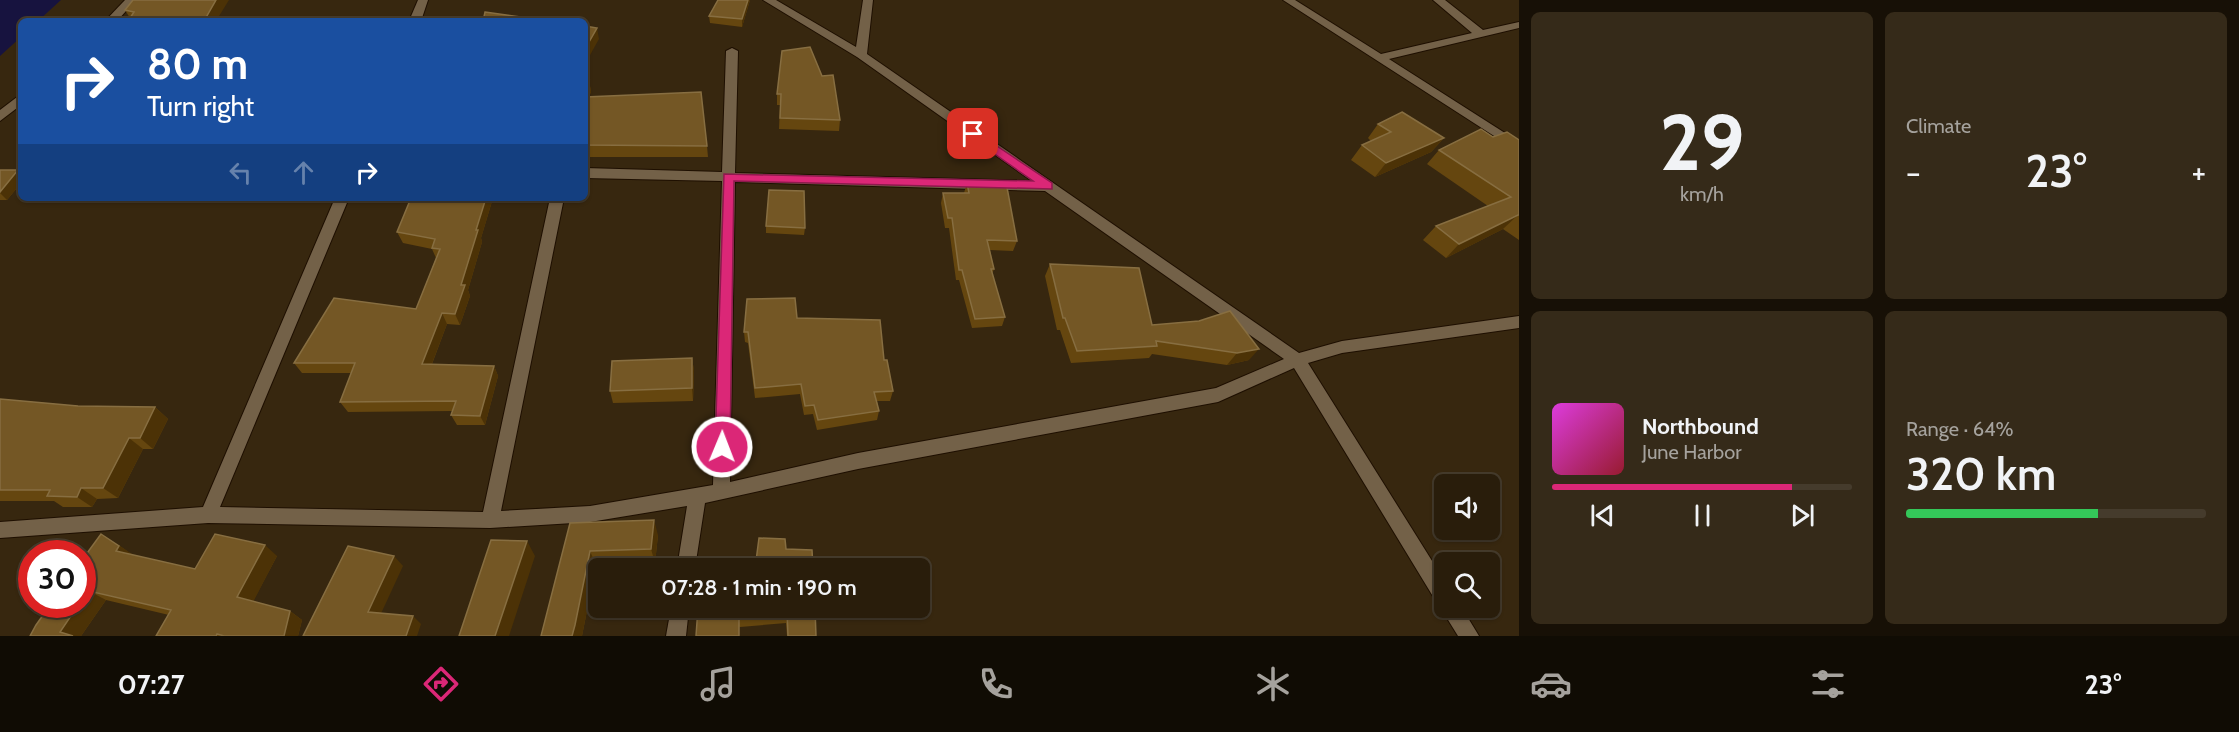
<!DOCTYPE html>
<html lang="en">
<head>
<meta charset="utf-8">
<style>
  body { margin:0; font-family:Cabin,sans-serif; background:#352a19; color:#f1f3f6; height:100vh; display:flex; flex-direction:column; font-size:22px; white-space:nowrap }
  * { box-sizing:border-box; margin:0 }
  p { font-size:20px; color:#a5a29d }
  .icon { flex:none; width:33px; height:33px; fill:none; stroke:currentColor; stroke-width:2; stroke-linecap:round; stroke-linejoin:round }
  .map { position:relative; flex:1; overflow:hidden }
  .details { display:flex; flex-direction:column; gap:12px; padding:12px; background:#171006; width:720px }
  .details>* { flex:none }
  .banner { position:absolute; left:18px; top:18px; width:570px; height:183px; border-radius:9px; box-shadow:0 2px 4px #0004,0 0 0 2px #453b2c; background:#1a4fa0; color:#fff; overflow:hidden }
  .fabs { position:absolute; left:1434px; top:474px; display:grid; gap:12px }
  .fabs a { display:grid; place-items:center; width:66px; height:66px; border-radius:9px; background:#291d0b; box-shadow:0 2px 4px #0004,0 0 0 2px #453b2c; font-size:30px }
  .speed { position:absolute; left:18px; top:540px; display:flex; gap:12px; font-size:30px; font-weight:700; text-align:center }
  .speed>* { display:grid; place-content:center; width:78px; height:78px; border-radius:50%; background:#291d0b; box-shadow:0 2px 4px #0004,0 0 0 2px #453b2c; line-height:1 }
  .speed .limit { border:9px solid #d22; background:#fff; color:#111 }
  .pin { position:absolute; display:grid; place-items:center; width:51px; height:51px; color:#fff; margin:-26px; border-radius:12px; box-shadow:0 3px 9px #0006 }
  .me { position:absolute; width:66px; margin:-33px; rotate:1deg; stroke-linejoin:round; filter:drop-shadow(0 0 4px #0008) }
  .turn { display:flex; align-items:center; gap:21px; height:126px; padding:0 30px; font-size:27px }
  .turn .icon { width:78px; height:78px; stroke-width:2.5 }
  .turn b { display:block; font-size:42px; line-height:51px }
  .lanes { display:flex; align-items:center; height:57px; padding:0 30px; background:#0003; justify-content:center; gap:30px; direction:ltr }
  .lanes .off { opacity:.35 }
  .big { font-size:45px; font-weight:600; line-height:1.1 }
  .details .card { flex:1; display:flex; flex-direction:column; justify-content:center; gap:9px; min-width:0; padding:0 21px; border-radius:9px; background:#352a19 }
  .details .dial { align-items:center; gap:0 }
  .dial b { font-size:78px; line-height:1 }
  .song { display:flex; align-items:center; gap:18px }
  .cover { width:72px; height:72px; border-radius:9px; background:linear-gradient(135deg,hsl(300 70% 55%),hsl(350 70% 35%)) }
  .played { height:6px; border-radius:3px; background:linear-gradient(90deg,#db2777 80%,#453b2c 80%) }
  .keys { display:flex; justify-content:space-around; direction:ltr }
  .heat { display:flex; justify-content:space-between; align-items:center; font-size:33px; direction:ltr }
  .charge { height:9px; border-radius:4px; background:linear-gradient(90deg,#34c759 64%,#453b2c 0) }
  .details .tiles { flex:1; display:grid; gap:12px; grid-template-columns:repeat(2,1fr) }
  .trip { position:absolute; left:588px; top:558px; width:342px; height:60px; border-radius:9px; background:#291d0b; box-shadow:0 2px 4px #0004,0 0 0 2px #453b2c; font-weight:600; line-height:60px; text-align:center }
  .menu { display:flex; height:96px; justify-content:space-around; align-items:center; background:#100c04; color:#a5a29d }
  .menu .icon { width:42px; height:42px }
  .menu .on { color:#db2777 }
  .menu b { font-size:27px; color:#f1f3f6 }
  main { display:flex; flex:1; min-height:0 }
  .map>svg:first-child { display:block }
  .water { fill:#17133f }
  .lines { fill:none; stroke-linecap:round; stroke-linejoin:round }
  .minor-casing { stroke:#1e0f00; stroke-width:2 }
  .minor { fill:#736148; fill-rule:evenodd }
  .wall { fill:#65460f }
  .shaded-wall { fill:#4c3206 }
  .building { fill:#745725; stroke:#876e41; stroke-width:1.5 }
  .route { fill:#db2777; stroke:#8e194d; stroke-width:1.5 }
</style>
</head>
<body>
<main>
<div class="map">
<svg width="1519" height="636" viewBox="0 0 1519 636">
  <rect width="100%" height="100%" fill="#37270f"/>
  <polygon class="water" points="0,0 61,0 38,21 21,21 21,37 0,56"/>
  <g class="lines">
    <g class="minor-casing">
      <g id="minor">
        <polygon points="125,0 136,0 117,21 105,21"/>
        <polygon points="418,0 428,0 421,21 409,21"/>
        <path d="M763,0H776L856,47L863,0H873L867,54L1299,353L1342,341L1519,316V328L1342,353L1308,363L1444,580V608H1462L1479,636H1458L1445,615L1444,605L1437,603L1294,368L1218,402L858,469L705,503L695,568H677L687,506L590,522L490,528L208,523L0,538V522L203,507L335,198H349L220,507L483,512L550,198H564L501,511L590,506L713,485L722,181L585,178V168L722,172L726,51L732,48L738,51L735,173L1032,181L857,57ZM735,182L1045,191L1284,359L1216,388L858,453L730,482Z"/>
        <polygon points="1283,0 1295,0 1381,54 1472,33 1433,0 1445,0 1483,30 1519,22 1519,28 1389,59 1519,142 1519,152"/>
        <polygon points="21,94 21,105 0,121 0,110"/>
        <polygon points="671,608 689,608 686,636 666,636"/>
      </g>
    </g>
    <use href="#minor" class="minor"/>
  </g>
  <g class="wall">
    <polygon points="750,0 742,27 710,23 709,16"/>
    <polygon points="125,10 216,21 130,18"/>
    <polygon points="782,51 840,120 839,131 779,129 780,105 777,105 777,94"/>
    <polygon points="585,80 589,80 591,92 589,96 707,146 708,157 585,157"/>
    <polygon points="1378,124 1444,138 1431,152 1375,177 1351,160 1362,145 1371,141 1368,138"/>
    <polygon points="1493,137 1519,140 1519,240 1503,229 1446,258 1423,240 1436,226 1488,206 1427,164 1439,150"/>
    <polygon points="0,170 18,170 21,173 21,183 7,200 0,200"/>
    <polygon points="967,183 1017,241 1013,251 990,250 994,269 992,274 1005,317 1002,326 972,328 959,280 956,280 949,228 945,228 941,203 943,193 964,193"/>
    <polygon points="411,198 493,198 481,238 482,242 468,290 470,296 460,325 447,324 432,364 494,366 498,376 485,425 457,425 451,415 453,411 348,412 340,402 351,373 302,373 294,363 416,309 436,258 432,249 403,243 397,232"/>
    <polygon points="766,226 805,228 804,235 766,233"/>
    <polygon points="1050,264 1152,325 1199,321 1249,360 1227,365 1152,354 1149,358 1071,363 1060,330 1057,330 1045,276"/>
    <polygon points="797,318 884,360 893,391 890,401 877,401 879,411 877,420 817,430 813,414 804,415 800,394 755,398 748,343 745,342 744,332"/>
    <polygon points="692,358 694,371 693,401 613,403 610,391"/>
    <polygon points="0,399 78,406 155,407 168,419 153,449 143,449 118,498 97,499 92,507 63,507 54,501 0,501"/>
    <polygon points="570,523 658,535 655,563 596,565 582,636 541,636"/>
    <polygon points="117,544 134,556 195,569 277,556 253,601 290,611 302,620 298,636 156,636 169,615 106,600 81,636 30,636 82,560"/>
    <polygon points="698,608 815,608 816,636 787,636 786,623 740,627"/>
  </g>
  <g class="shaded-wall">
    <polygon points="216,0 229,0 216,21 204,21"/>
    <polygon points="748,0 750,0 742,27 742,19"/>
    <polygon points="597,28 599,39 585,64 585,49"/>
    <polygon points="589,80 591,92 585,104 585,88"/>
    <polygon points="1444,138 1431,152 1375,177 1386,163"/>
    <polygon points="18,170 21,173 21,183 7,200 0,193 0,192"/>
    <polygon points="486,198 493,198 481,238 482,242 468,290 470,296 460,325 455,314 461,285 476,230"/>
    <polygon points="1518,215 1503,229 1446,258 1459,244"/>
    <polygon points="442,313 447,324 428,374 422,364"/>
    <polygon points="1259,349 1249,360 1227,365 1237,353"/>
    <polygon points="692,358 694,371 693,401 692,388"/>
    <polygon points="494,366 498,376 485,425 480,416"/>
    <polygon points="155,407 168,419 153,449 140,438"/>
    <polygon points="129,438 143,449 118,498 103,488"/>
    <polygon points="81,488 97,499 92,507 77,497"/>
    <polygon points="654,520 658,535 655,563 651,549"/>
    <polygon points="101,534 117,544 135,556 116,551"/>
    <polygon points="527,541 535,556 509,636 495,636"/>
    <polygon points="265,545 277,556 251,606 237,597"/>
    <polygon points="590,551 596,565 582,636 572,636"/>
    <polygon points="394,556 403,566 378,620 368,612"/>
    <polygon points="89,591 106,600 81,636 69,636 60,632 79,604 82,604 82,599"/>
    <polygon points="290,611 302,620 298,636 284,636"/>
    <polygon points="413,616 421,624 417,636 406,636"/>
  </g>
  <g class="building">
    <polygon points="133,0 216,0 204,21 128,21 134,12 125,10"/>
    <polygon points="718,0 748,0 742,19 709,16"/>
    <polygon points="485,12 550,21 483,21"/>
    <polygon points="585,26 597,28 585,49"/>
    <polygon points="810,47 822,76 833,75 840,120 780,118 781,94 777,94 782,51"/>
    <polygon points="585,80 589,80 585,88"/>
    <polygon points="701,92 707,146 585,145 585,97"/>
    <polygon points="1402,112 1444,138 1386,163 1362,145 1391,132 1378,124"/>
    <polygon points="1481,129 1493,137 1507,132 1519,140 1519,215 1518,215 1459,244 1436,226 1511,197 1439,150"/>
    <polygon points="0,170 18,170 0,192"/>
    <polygon points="1006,182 1017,241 987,240 994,269 991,269 1005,317 975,319 962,270 959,270 952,218 948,218 943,193 969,193 967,183"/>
    <polygon points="769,190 804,191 805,228 766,226"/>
    <polygon points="411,198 486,198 476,230 478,230 461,285 465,285 455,314 442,313 422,364 494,366 480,416 451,415 456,401 340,402 355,363 294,363 334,298 416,309 440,249 432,248 435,239 397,232"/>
    <polygon points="1050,264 1139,268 1152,325 1199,321 1230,311 1259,349 1237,353 1156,341 1157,346 1077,351 1065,318 1063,318"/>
    <polygon points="795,298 797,318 880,320 884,360 887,360 893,391 874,392 879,411 818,420 814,405 805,406 801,384 755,388 748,332 744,332 747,299"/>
    <polygon points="692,358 692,388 610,391 612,361"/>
    <polygon points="0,399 78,406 155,407 140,438 129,438 103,488 81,488 77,497 47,496 50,490 0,490"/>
    <polygon points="654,520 651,549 590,551 575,625 572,636 541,636 570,523"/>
    <polygon points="101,534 119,546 116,551 195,569 215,534 265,545 237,597 290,611 284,636 224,636 217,634 216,636 156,636 171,610 89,591 82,599 82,560"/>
    <polygon points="759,538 785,539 786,549 812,550 813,568 700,568 701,562 756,561"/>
    <polygon points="491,540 527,541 495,636 459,636"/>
    <polygon points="348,546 394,556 368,612 413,616 406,636 303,636"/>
    <polygon points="51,604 79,604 60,632 73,636 30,636 36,625"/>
    <polygon points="698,608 815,608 816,636 788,636 787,611 739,615 739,636 696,636"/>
  </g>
  <polygon class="route" points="973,130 1052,183 1052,189 734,181 730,447 722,454 717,452 715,447 724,174 1033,181 969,136 967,134"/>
</svg>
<div class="fabs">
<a><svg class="icon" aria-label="sound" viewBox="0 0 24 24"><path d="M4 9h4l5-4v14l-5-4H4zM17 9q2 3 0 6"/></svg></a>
<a><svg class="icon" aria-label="search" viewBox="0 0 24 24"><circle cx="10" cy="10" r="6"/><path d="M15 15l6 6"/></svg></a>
</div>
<div class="speed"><div class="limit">30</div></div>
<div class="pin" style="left:973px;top:134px;background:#d93025"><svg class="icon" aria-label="arrive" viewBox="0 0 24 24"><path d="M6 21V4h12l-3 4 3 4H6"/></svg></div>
<svg class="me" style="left:722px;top:447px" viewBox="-20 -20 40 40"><circle r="17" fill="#db2777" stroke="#fff" stroke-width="3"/><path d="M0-11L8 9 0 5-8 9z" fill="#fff"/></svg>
<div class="trip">07:28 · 1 min · 190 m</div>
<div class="banner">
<div class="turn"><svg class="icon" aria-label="right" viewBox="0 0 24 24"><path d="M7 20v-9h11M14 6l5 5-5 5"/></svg><div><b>80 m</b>Turn right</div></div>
<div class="lanes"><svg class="icon off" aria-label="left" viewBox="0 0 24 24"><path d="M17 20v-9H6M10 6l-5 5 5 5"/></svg><svg class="icon off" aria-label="ahead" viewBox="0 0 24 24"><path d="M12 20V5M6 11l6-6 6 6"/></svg><svg class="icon" aria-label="right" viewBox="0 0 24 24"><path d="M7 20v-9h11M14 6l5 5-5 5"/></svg></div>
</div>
</div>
<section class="details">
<div class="tiles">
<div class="card dial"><b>29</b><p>km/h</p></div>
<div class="card"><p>Climate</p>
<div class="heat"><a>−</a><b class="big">23°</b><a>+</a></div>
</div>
<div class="card">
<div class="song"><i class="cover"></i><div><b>Northbound</b><p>June Harbor</p></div></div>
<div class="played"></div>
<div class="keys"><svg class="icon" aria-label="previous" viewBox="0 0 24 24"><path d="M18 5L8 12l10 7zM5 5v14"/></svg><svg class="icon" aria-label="pause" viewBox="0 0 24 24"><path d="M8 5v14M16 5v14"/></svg><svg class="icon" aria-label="next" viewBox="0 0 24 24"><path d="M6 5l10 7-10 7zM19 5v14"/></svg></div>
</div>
<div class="card"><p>Range · 64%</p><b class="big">320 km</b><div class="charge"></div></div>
</div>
</section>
</main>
<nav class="menu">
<b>07:27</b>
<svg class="icon on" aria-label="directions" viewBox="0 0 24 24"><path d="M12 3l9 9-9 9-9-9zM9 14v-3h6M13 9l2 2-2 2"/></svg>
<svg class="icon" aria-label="music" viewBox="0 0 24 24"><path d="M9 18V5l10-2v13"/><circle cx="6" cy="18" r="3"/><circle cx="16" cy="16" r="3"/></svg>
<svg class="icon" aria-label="phone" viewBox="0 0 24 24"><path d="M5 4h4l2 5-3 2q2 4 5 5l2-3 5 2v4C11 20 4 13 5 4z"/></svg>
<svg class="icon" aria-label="climate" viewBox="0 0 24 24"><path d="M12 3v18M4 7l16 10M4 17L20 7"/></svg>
<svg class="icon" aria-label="car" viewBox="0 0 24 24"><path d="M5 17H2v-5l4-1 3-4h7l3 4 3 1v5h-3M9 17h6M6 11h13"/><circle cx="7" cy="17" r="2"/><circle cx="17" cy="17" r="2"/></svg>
<svg class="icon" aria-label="filters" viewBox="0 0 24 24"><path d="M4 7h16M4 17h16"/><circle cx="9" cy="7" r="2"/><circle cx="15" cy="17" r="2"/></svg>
<b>23°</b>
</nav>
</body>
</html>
